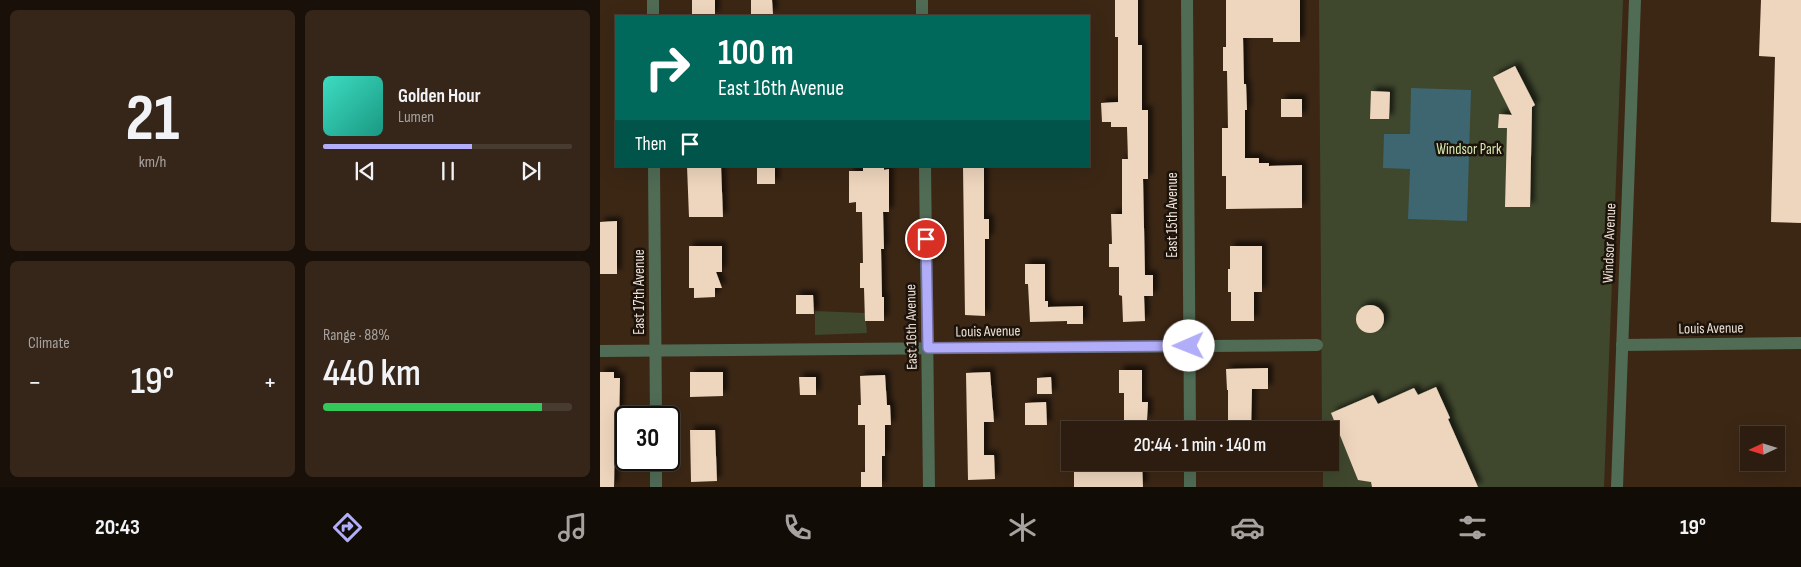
<!DOCTYPE html>
<html lang="en">
<head>
<meta charset="utf-8">
<style>
  body { margin:0; font-family:"Sofia Sans Condensed",sans-serif; background:#352619; color:#f1f3f6; height:100vh; display:flex; flex-direction:column; font-size:19px; white-space:nowrap }
  * { box-sizing:border-box; margin:0 }
  p { font-size:16px; color:#a7a29f }
  .icon { flex:none; width:28px; height:28px; fill:none; stroke:currentColor; stroke-width:2; stroke-linecap:round; stroke-linejoin:round }
  .map { position:relative; flex:1; overflow:hidden }
  .sheet { display:flex; flex-direction:column; gap:10px; padding:10px; background:#191009; width:600px }
  .sheet>* { flex:none }
  .guide { position:absolute; left:15px; top:15px; width:475px; height:152px; border-radius:0px; box-shadow:0 5px 20px #0002,0 0 0 1px #483b30; background:#00695c; color:#fff; overflow:hidden }
  .needle { width:32px; rotate:266deg }
  .buttons { position:absolute; left:1140px; top:426px; display:grid; gap:10px }
  .buttons a { display:grid; place-items:center; width:45px; height:45px; border-radius:0px; background:#2d1d10; box-shadow:0 5px 20px #0002,0 0 0 1px #483b30; font-size:25px }
  .speed { position:absolute; left:15px; top:406px; display:flex; gap:10px; font-size:25px; font-weight:700; text-align:center }
  .speed>* { display:grid; place-content:center; width:65px; height:65px; border-radius:50%; background:#2d1d10; box-shadow:0 5px 20px #0002,0 0 0 1px #483b30; line-height:1 }
  .speed .limit { border:2px solid #111; border-radius:8px; background:#fff; color:#111 }
  .pin { position:absolute; display:grid; place-items:center; width:42px; height:42px; color:#fff; margin:-21px; border:2px solid #fff; border-radius:50%; box-shadow:0 1px 5px #0007 }
  .me { position:absolute; width:55px; margin:-28px; rotate:269deg; stroke-linejoin:round; filter:drop-shadow(0 0 4px #0008) }
  .turn { display:flex; align-items:center; gap:18px; height:105px; padding:0 20px; font-size:22px }
  .turn .icon { width:65px; height:65px; stroke-width:2.5 }
  .turn b { display:block; font-size:35px; line-height:42px }
  .then { display:flex; align-items:center; height:48px; padding:0 20px; background:#0003; gap:10px; font-size:19px }
  .big { font-size:38px; font-weight:600; line-height:1.1 }
  .sheet .tile { flex:1; display:flex; flex-direction:column; justify-content:center; gap:8px; min-width:0; padding:0 18px; border-radius:8px; background:#352619 }
  .sheet .dial { align-items:center; gap:0 }
  .dial b { font-size:65px; line-height:1 }
  .song { display:flex; align-items:center; gap:15px }
  .cover { width:60px; height:60px; border-radius:8px; background:linear-gradient(135deg,hsl(170 70% 55%),hsl(170 70% 35%)) }
  .played { height:5px; border-radius:2px; background:linear-gradient(90deg,#b2adf9 60%,#483b30 60%) }
  .keys { display:flex; justify-content:space-around; direction:ltr }
  .heat { display:flex; justify-content:space-between; align-items:center; font-size:28px; direction:ltr }
  .charge { height:8px; border-radius:4px; background:linear-gradient(90deg,#34c759 88%,#483b30 0) }
  .sheet .tiles { flex:1; display:grid; gap:10px; grid-template-columns:repeat(2,1fr) }
  .trip { position:absolute; left:461px; top:421px; width:278px; height:50px; border-radius:0px; background:#2d1d10; box-shadow:0 5px 20px #0002,0 0 0 1px #483b30; font-weight:600; line-height:50px; text-align:center }
  .dock { display:flex; height:80px; justify-content:space-around; align-items:center; background:#120c06; color:#a7a29f }
  .dock .icon { width:35px; height:35px }
  .dock .active { color:#b2adf9 }
  .dock b { font-size:22px; color:#f1f3f6 }
  main { display:flex; flex:1; min-height:0 }
  .map>svg:first-child { display:block }
  .green { fill:#3f472d }
  .water { fill:#3d6670 }
  .building { fill:#eed5bd; filter:url(#shadow) }
  .lines { fill:none; stroke-linecap:round; stroke-linejoin:round }
  .minor { stroke:#506c55; stroke-width:12 }
  .route-casing { stroke:#7470a2; stroke-width:12 }
  .route { stroke:#b2adf9; stroke-width:9 }
  .labels { text-anchor:middle; stroke-width:5; stroke-linejoin:round; paint-order:stroke }
  .park-label { font-size:15px; fill:#d6e9af; stroke:#1c130b }
  .street-label { font-size:15px; fill:#eddfd4; stroke:#1c130b }
</style>
</head>
<body>
<main>
<section class="sheet">
<div class="tiles">
<div class="tile dial"><b>21</b><p>km/h</p></div>
<div class="tile">
<div class="song"><i class="cover"></i><div><b>Golden Hour</b><p>Lumen</p></div></div>
<div class="played"></div>
<div class="keys"><svg class="icon" aria-label="previous" viewBox="0 0 24 24"><path d="M18 5L8 12l10 7zM5 5v14"/></svg><svg class="icon" aria-label="pause" viewBox="0 0 24 24"><path d="M8 5v14M16 5v14"/></svg><svg class="icon" aria-label="next" viewBox="0 0 24 24"><path d="M6 5l10 7-10 7zM19 5v14"/></svg></div>
</div>
<div class="tile"><p>Climate</p>
<div class="heat"><a>−</a><b class="big">19°</b><a>+</a></div>
</div>
<div class="tile"><p>Range · 88%</p><b class="big">440 km</b><div class="charge"></div></div>
</div>
</section>
<div class="map">
<svg width="1201" height="487" viewBox="0 0 1201 487">
  <defs>
    <filter id="shadow"><feDropShadow dx="4.5" dy="-4.5" stdDeviation="2.5" flood-color="#0009"/></filter>
  </defs>
  <rect width="100%" height="100%" fill="#3c2715"/>
  <g class="green">
    <polygon points="719,0 1023,0 1004,487 723,487 723,463 730,462 730,430 722,430"/>
    <polygon points="215,311 265,313 267,333 215,335"/>
  </g>
  <polygon class="water" points="811,88 871,90 867,221 808,219 810,169 783,168 784,134 810,134"/>
  <g class="building">
    <rect x="92" y="0" width="23" height="16"/>
    <polygon points="151,0 172,0 173,14 151,14"/>
    <polygon points="515,0 538,0 538,45 542,45 542,110 548,110 548,179 543,179 545,275 553,275 553,296 544,296 545,321 523,322 522,296 519,295 519,267 509,267 509,244 512,244 511,214 522,214 522,159 528,159 527,127 511,127 511,122 502,122 501,103 518,102 518,37 515,37"/>
    <polygon points="626,0 700,0 700,42 673,42 673,38 643,38 644,84 646,84 647,110 645,110 645,158 659,158 659,163 669,163 669,166 702,165 702,208 626,209 626,176 622,176 622,128 628,128 627,71 623,71 623,47 626,47"/>
    <polygon points="1161,0 1201,0 1201,223 1171,222 1175,57 1159,56"/>
    <polygon points="915,66 935,105 932,107 930,207 905,207 907,128 898,128 899,114 912,115 893,77"/>
    <polygon points="771,91 790,92 789,119 770,119"/>
    <rect x="681" y="99" width="21" height="18"/>
    <polygon points="87,166 121,166 123,217 89,217"/>
    <rect x="157" y="166" width="18" height="18"/>
    <polygon points="263,166 284,166 284,170 289,169 289,212 283,212 284,249 281,249 282,297 284,297 284,321 265,321 264,288 260,288 260,263 263,263 262,212 256,212 256,202 249,203 249,171 263,171"/>
    <polygon points="363,166 384,166 384,219 389,219 389,239 385,239 385,316 365,315"/>
    <polygon points="17,221 17,274 0,274 0,222"/>
    <polygon points="89,246 122,246 122,272 116,272 122,288 115,288 115,297 94,298 94,288 89,288"/>
    <polygon points="630,246 662,246 662,292 654,292 654,321 631,321 631,292 628,292 628,269 630,269"/>
    <polygon points="425,264 445,264 445,301 448,301 448,307 483,306 483,324 467,324 467,321 430,322 428,284 425,284"/>
    <polygon points="196,295 213,295 214,314 196,314"/>
    <circle cx="770" cy="319" r="14"/>
    <polygon points="668,368 668,389 652,389 651,430 628,430 628,390 627,390 626,369"/>
    <polygon points="519,370 542,370 542,402 548,402 547,420 524,420 524,393 519,393"/>
    <polygon points="0,372 14,372 14,378 20,378 19,420 15,420 14,487 0,487"/>
    <polygon points="90,372 123,372 123,396 90,397"/>
    <polygon points="390,372 394,422 384,422 384,455 394,455 395,479 368,480 366,373"/>
    <polygon points="285,375 287,405 290,405 291,425 285,425 285,456 282,456 282,487 261,487 261,472 265,472 265,425 258,425 258,405 261,405 260,376"/>
    <polygon points="199,377 216,377 216,395 200,395"/>
    <polygon points="451,377 452,394 437,394 437,378"/>
    <polygon points="836,387 850,418 848,419 878,487 772,487 771,482 758,480 731,413 773,395 778,404 814,388 818,395"/>
    <polygon points="446,402 447,425 425,425 425,403"/>
    <polygon points="90,430 115,430 117,481 91,482"/>
    <polygon points="474,462 542,462 543,487 474,487"/>
  </g>
  <g class="lines">
    <g class="minor">
      <polyline points="53,0 53,16"/>
      <polyline points="322,0 322,16"/>
      <polyline points="587,0 590,430"/>
      <polyline points="54,166 56,418"/>
      <polyline points="325,166 329,487"/>
      <polyline points="1022,345 1201,343"/>
      <polyline points="0,351 717,345"/>
      <polyline points="56,460 56,487"/>
      <polyline points="590,462 590,487"/>
      <polyline points="1017,487 1035,0"/>
    </g>
  </g>
  <g class="lines">
    <g class="route-casing">
      <polyline id="route" points="326,239 328,348 589,346"/>
    </g>
    <use href="#route" class="route"/>
  </g>
  <g class="labels">
    <g class="park-label">
      <text x="869" y="154">Windsor Park</text>
    </g>
    <g class="street-label">
      <text transform="translate(572 215) rotate(-90)" y="5">East 15th Avenue</text>
      <text transform="translate(1009 243) rotate(-88)" y="5">Windsor Avenue</text>
      <text transform="translate(39 292) rotate(-90)" y="5">East 17th Avenue</text>
      <text transform="translate(311 327) rotate(-91)" y="5">East 16th Avenue</text>
      <text transform="translate(1111 328) rotate(-1)" y="5">Louis Avenue</text>
      <text transform="translate(388 331) rotate(-1)" y="5">Louis Avenue</text>
    </g>
  </g>
</svg>
<div class="buttons">
<a><svg class="needle" viewBox="-14 -14 28 28"><path d="M0-13l5 13h-10z" fill="#e53935"/><path d="M0 13l5-13h-10z" fill="#a7a29f"/></svg></a>
</div>
<div class="speed"><div class="limit">30</div></div>
<div class="pin" style="left:326px;top:239px;background:#d93025"><svg class="icon" aria-label="arrive" viewBox="0 0 24 24"><path d="M6 21V4h12l-3 4 3 4H6"/></svg></div>
<svg class="me" style="left:589px;top:346px" viewBox="-20 -20 40 40"><circle r="19" fill="#fff"/><path d="M0-13L10 11 0 6-10 11z" fill="#b2adf9"/></svg>
<div class="trip">20:44 · 1 min · 140 m</div>
<div class="guide">
<div class="turn"><svg class="icon" aria-label="right" viewBox="0 0 24 24"><path d="M7 20v-9h11M14 6l5 5-5 5"/></svg><div><b>100 m</b>East 16th Avenue</div></div>
<div class="then">Then<svg class="icon" aria-label="arrive" viewBox="0 0 24 24"><path d="M6 21V4h12l-3 4 3 4H6"/></svg></div>
</div>
</div>
</main>
<nav class="dock">
<b>20:43</b>
<svg class="icon active" aria-label="directions" viewBox="0 0 24 24"><path d="M12 3l9 9-9 9-9-9zM9 14v-3h6M13 9l2 2-2 2"/></svg>
<svg class="icon" aria-label="music" viewBox="0 0 24 24"><path d="M9 18V5l10-2v13"/><circle cx="6" cy="18" r="3"/><circle cx="16" cy="16" r="3"/></svg>
<svg class="icon" aria-label="phone" viewBox="0 0 24 24"><path d="M5 4h4l2 5-3 2q2 4 5 5l2-3 5 2v4C11 20 4 13 5 4z"/></svg>
<svg class="icon" aria-label="climate" viewBox="0 0 24 24"><path d="M12 3v18M4 7l16 10M4 17L20 7"/></svg>
<svg class="icon" aria-label="car" viewBox="0 0 24 24"><path d="M5 17H2v-5l4-1 3-4h7l3 4 3 1v5h-3M9 17h6M6 11h13"/><circle cx="7" cy="17" r="2"/><circle cx="17" cy="17" r="2"/></svg>
<svg class="icon" aria-label="filters" viewBox="0 0 24 24"><path d="M4 7h16M4 17h16"/><circle cx="9" cy="7" r="2"/><circle cx="15" cy="17" r="2"/></svg>
<b>19°</b>
</nav>
</body>
</html>
